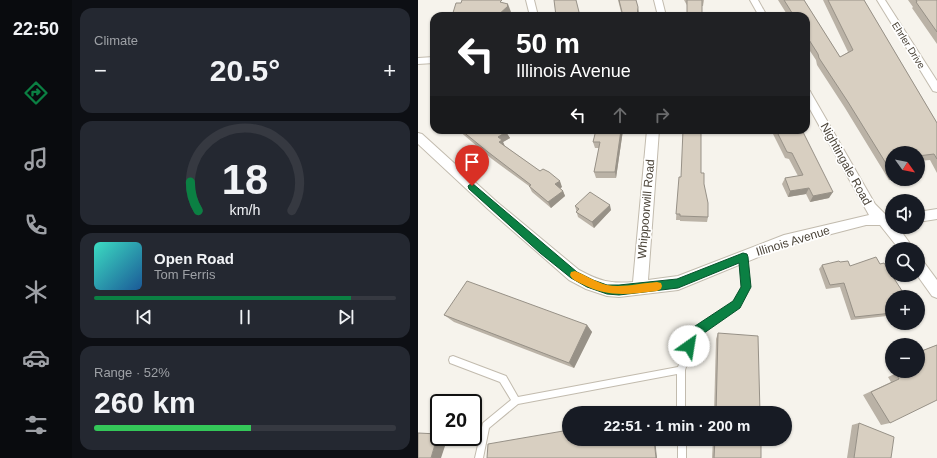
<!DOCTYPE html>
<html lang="en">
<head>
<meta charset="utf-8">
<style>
  body { margin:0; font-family:Arial,sans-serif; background:#242831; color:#f1f3f6; height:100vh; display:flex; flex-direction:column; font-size:15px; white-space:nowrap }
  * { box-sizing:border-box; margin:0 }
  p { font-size:13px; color:#9ea1a6 }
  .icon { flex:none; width:22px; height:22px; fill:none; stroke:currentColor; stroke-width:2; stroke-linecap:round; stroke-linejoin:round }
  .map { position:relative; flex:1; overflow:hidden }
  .panel { display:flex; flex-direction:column; gap:8px; padding:8px; background:#0d0f14; width:346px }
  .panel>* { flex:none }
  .hud { position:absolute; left:12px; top:12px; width:380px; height:122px; border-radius:12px; box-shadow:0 1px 3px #0004; background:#202124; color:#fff; overflow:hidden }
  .needle { width:26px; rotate:123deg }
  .tools { position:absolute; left:467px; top:146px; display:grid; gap:8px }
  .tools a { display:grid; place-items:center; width:40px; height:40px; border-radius:50%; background:#171b24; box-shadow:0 1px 3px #0004; font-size:20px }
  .speed { position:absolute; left:12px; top:394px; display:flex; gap:8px; font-size:20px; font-weight:700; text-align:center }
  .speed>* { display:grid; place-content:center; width:52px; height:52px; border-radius:50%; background:#171b24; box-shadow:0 1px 3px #0004; line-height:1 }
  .speed .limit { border:2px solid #111; border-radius:6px; background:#fff; color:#111 }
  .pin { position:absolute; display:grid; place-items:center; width:34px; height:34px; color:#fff; margin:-41px -17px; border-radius:50% 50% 50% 0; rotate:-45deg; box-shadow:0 0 4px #0007 }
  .pin .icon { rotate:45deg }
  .me { position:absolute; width:44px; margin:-22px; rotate:32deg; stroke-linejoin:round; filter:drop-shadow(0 0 3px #0008) }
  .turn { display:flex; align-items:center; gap:14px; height:84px; padding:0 20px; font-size:18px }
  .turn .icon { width:52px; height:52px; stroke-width:2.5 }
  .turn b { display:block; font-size:28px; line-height:34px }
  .lanes { display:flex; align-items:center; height:38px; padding:0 20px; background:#0003; justify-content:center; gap:20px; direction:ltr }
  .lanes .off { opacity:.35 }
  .big { font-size:30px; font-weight:600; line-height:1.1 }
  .panel .card { flex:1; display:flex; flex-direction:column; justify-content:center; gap:6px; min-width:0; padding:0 14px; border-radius:12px; background:#242831 }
  .panel .dial { align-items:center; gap:0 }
  .dial svg { height:104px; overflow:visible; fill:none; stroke:#363941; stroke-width:7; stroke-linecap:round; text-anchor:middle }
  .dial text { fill:#f1f3f6; stroke:none }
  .song { display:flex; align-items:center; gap:12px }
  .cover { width:48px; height:48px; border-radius:6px; background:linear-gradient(135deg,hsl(170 70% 55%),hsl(210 70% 35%)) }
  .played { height:4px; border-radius:2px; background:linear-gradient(90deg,#0b8043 85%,#363941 85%) }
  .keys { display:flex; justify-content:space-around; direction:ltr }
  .heat { display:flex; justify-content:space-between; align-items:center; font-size:22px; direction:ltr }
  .charge { height:6px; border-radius:3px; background:linear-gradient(90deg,#34c759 52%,#363941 0) }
  .trip { position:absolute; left:144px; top:406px; width:230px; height:40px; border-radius:20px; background:#171b24; box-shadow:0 1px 3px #0004; font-weight:600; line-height:40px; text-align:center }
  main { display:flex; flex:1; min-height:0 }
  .dock { display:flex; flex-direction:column; width:72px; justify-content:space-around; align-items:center; background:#090b0e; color:#9ea1a6 }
  .dock .icon { width:28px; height:28px }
  .dock .current { color:#0b8043 }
  .dock b { font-size:18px; color:#f1f3f6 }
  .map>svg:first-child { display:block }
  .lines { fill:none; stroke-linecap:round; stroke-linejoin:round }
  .service-casing { stroke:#c2bbae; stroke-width:2 }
  .minor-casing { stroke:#c2bbae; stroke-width:2 }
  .service { fill:#fff; fill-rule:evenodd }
  .minor { fill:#fff; fill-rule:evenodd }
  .wall { fill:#bab2a6 }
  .shaded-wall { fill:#979187 }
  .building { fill:#d8cfc1; stroke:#979187 }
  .route { fill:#0b8043; stroke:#07532c }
  .slow { fill:#f59e0b }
  .labels { text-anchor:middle; stroke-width:3.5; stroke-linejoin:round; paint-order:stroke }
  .far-street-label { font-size:10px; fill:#4b4439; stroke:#fff }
  .street-label { font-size:12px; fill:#4b4439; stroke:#fff }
</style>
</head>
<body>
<main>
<nav class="dock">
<b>22:50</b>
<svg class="icon current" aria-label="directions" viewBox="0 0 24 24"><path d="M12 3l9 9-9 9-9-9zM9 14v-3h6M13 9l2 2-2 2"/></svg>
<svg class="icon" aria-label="music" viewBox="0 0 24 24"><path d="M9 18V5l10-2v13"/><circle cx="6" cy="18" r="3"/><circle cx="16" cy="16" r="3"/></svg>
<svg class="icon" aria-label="phone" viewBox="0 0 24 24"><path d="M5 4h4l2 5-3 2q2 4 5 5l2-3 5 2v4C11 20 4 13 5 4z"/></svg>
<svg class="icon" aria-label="climate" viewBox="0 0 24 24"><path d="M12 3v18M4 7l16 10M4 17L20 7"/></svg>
<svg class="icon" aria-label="car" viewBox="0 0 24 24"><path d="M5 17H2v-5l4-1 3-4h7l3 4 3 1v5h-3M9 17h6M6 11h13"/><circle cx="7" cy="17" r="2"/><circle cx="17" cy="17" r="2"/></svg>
<svg class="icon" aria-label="filters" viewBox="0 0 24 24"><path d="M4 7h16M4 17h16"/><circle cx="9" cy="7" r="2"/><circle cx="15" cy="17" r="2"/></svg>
</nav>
<section class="panel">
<div class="card"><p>Climate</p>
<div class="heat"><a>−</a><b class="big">20.5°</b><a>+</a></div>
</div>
<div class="card dial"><svg viewBox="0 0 100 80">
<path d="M14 69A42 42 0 1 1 86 69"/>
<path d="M14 69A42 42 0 0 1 8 47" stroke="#0b8043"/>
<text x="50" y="56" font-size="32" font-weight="700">18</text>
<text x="50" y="72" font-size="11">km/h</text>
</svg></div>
<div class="card">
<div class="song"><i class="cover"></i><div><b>Open Road</b><p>Tom Ferris</p></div></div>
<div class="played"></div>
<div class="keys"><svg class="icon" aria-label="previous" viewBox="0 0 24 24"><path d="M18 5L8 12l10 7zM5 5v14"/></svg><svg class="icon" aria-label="pause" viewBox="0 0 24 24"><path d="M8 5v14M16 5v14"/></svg><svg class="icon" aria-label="next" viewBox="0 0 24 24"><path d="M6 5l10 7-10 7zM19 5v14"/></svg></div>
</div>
<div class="card"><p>Range · 52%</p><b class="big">260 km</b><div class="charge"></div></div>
</section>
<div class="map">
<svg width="519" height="458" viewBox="0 0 519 458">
  <rect width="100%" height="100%" fill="#f6f3ec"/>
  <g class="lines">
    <g class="service-casing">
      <g id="service">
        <polygon points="325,254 327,255 328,257 331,287 320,306 278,336 267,370 267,413 259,413 259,374 100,404 71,428 65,458 57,458 65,423 93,400 82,382 32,363 31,360 32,357 35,356 88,376 100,397 260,367 273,332 316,302 325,287 322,257 323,255"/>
        <rect x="260" y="439" width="8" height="19"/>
      </g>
    </g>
    <g class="minor-casing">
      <g id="minor">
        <polygon points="108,0 116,0 120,16 112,16"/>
        <polygon points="236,0 244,0 248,16 240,16"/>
        <polygon points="332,0 340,0 349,16 341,16"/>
        <polygon points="459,0 467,0 519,81 519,92 515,91"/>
        <polygon points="16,57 16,63 0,64 0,58"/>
        <path d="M388,89L392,91L393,93L457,204L468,215H474V227H480L496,249H481L462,225H448L367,246L260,290L201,297L189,296L168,289L151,280L71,210L0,144V133L4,134L79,202L161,270C181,281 193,284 215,282L229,130H241L230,280L260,276L366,235L451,215L388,102Z"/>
        <polygon points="519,209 519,219 500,222 500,212"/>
        <polygon points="500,259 505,261 519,280 519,298 514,296 499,275"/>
      </g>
    </g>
    <use href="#service" class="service"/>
    <use href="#minor" class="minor"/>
  </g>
  <g class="wall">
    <polygon points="200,0 218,0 221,13 221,16 204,16"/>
    <polygon points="266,0 286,0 285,6 270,7"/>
    <polygon points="360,0 386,0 422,57 430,52 405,0 446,0 519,123 519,173 512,160 500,161 500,153 474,153 474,179 471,180 427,108 399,65 398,60 388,45 388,16 370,16"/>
    <polygon points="490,0 519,0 519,44 494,8 495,7"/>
    <polygon points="40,130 86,130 92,138 85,142 87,146 144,187 142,188 145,191 147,196 133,208 114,192 111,186 74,159"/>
    <polygon points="178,130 205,130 198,178 178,178 176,172 181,148 177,148 175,142"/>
    <polygon points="353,130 384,130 411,198 392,202 388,194 370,197 364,184 367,178 380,176 371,159 367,158"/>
    <polygon points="283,166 283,173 286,184 290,217 289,222 262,221 262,220 258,220 259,204 263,177"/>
    <polygon points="504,177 499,182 482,186 477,179 500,179"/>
    <polygon points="157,206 193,210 176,228 160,217"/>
    <polygon points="422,262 432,266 474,297 474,316 471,318 469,316 433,320 422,287 408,289 401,269 404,265"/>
    <polygon points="26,315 169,325 174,332 156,368 36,322"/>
    <polygon points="300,333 342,413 296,413 298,339"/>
    <polygon points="519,345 472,423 463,425 445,395 473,382 470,377 483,371 500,371 500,352"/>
    <polygon points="441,423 473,458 429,458 434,425"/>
    <polygon points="295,439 343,439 343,458 294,458"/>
  </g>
  <g class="shaded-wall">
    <polygon points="90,4 93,12 89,16 79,16"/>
    <polygon points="220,7 221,16 219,16"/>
    <polygon points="203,130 205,130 198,178 197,172"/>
    <polygon points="88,132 92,138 85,142 87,147 81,142 80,137"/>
    <polygon points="474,175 474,179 471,180"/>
    <polygon points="504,177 499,182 482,186 486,180 493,179 500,179 500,178"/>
    <polygon points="142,181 144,187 140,190 137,184"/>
    <polygon points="391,188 388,194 370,197 372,191"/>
    <polygon points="145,191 147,196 133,208 130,202"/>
    <polygon points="415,192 411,198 392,202 395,196"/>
    <polygon points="192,205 193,210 176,228 174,222"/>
    <polygon points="169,325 174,332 156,368 151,363"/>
    <polygon points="20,434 21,435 21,437 30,437 23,458 13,458"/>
    <polygon points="236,439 237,439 239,458 238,458"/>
  </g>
  <g class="building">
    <polygon points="44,0 84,0 82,2 90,4 89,5 90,6 79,16 34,16 38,3 43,3"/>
    <polygon points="136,0 158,0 162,16 138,16"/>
    <polygon points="201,0 218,0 220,7 219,16 205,16"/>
    <rect x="269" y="0" width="15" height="16"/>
    <polygon points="366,0 386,0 422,57 435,50 410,0 446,0 519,123 519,159 516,154 500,156 500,153 474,153 474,173 430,102 401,58 400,54 388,35 388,16 376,16"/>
    <polygon points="498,0 519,0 519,32 498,2 499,2"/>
    <polygon points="43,130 86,130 88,132 80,137 84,140 81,142 122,171 125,169 131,172 142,181 137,184 145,191 130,202 111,186 113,185 70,152"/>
    <polygon points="178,130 203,130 197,172 176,172 182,142 175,142"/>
    <polygon points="265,130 283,130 283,173 286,173 286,184 290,203 290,217 262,216 262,214 258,214 261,177 263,177"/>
    <polygon points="358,130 384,130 415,192 395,196 391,188 372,191 367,178 385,175 374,153 369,152"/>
    <polygon points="500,171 504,177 500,178"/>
    <polygon points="172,192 192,205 174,222 158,212 161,209 157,206"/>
    <polygon points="458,257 462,264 466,263 488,297 474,297 474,313 437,317 426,283 412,285 404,265 421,261 422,262 430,261 432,266"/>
    <polygon points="49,281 169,325 151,363 26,315"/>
    <polygon points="300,333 340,336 342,413 298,413"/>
    <polygon points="519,345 519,400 472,423 453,392 481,379 478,373 483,371 500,371 500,363 507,360 501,352"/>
    <polygon points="441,423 476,437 473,458 436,458"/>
    <polygon points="151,430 151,439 236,439 238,458 69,458 70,444"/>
    <polygon points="0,433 20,434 13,458 0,458"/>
    <polygon points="297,439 343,439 343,458 296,458"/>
  </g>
  <polygon class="route" points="54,183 159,272 175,280 189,285 201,285 259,279 325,253 329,254 330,257 333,287 322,308 279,338 275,350 271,352 267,350 266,346 271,330 315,301 323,287 321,263 260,288 201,295 189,294 169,287 153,278 122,253 51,189 50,186"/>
  <path class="slow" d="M157,271C168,275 177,282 189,285C204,288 223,283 239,282L243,283L244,286L243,289L239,291C212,294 190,298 164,284C160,282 154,280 152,275L153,272Z"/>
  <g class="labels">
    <g class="far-street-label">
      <text transform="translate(491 45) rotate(58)" y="4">Ehrler Drive</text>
    </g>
    <g class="street-label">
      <text transform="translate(428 164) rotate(61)" y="4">Nightingale Road</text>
      <text transform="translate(228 209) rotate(-85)" y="4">Whippoorwill Road</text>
      <text transform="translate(375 241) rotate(-17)" y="4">Illinois Avenue</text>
    </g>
  </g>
</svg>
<div class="tools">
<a><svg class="needle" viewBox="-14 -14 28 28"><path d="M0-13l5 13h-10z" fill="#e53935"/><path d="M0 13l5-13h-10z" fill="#9ea1a6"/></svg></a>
<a><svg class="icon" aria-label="sound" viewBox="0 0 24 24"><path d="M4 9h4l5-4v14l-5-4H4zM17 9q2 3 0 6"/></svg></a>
<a><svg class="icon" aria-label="search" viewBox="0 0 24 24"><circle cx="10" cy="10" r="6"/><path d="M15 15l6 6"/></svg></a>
<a>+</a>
<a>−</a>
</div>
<div class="speed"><div class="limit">20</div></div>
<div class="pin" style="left:54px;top:186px;background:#d93025"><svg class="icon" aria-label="arrive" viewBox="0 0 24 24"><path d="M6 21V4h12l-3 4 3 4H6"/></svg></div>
<svg class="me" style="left:271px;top:346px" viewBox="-20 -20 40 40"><circle r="19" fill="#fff"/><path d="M0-13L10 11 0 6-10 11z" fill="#0b8043"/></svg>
<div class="trip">22:51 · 1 min · 200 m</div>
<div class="hud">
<div class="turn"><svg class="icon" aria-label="left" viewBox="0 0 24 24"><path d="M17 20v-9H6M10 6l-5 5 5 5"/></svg><div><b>50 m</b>Illinois Avenue</div></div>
<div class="lanes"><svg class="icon" aria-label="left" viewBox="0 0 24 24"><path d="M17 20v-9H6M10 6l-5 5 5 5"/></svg><svg class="icon off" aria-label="ahead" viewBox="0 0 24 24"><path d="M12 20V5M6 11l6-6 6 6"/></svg><svg class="icon off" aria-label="right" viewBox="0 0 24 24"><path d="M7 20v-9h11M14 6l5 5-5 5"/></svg></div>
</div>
</div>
</main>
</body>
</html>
